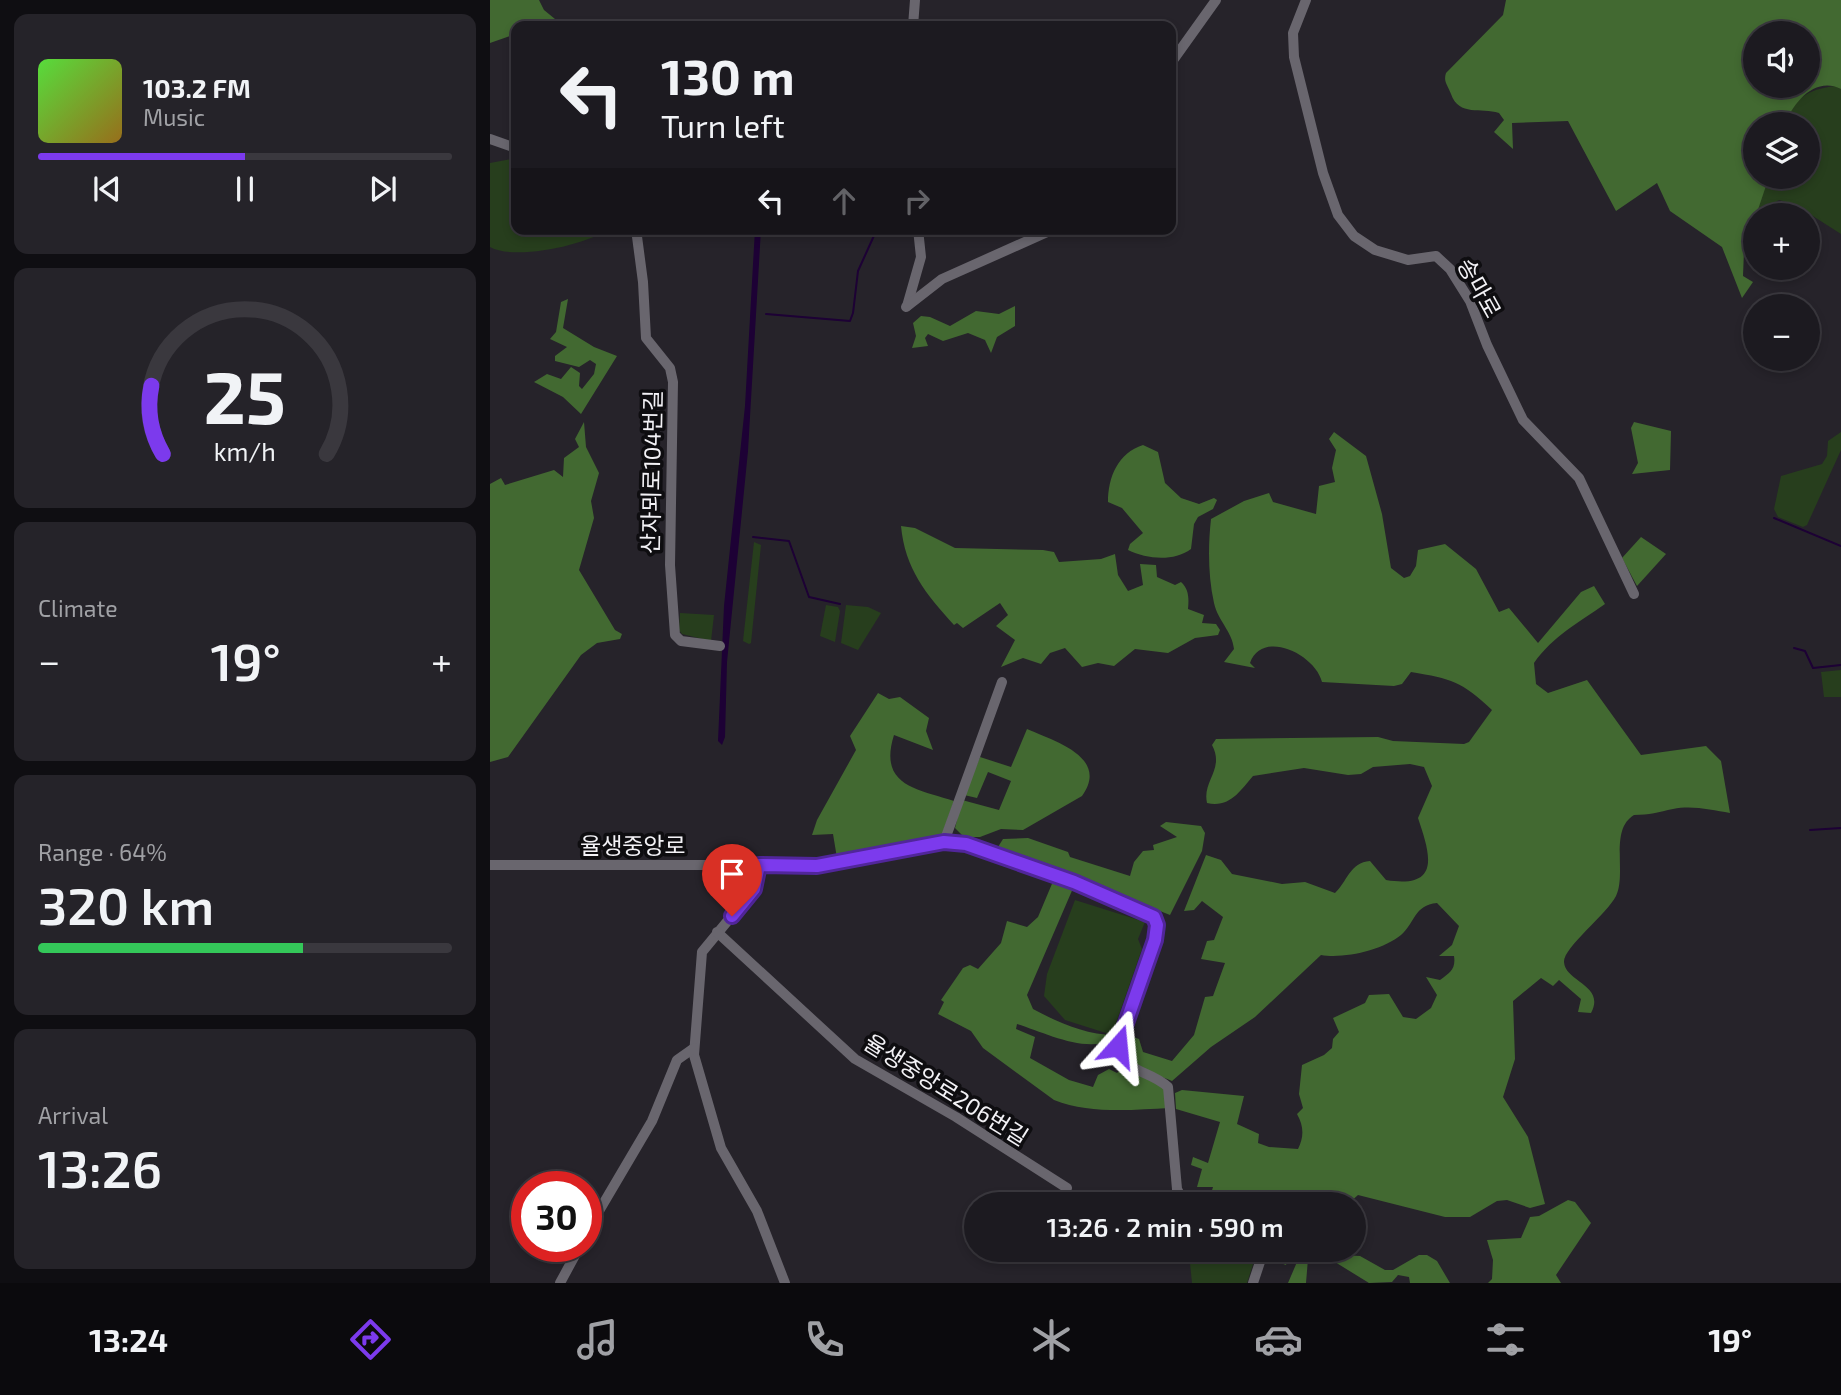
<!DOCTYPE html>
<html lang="en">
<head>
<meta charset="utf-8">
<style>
  body { margin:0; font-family:"Exo 2","Noto Sans KR",sans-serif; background:#252329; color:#f1f3f6; height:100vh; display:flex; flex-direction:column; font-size:26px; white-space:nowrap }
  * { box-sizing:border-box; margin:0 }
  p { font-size:23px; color:#a0a1a5 }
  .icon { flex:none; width:38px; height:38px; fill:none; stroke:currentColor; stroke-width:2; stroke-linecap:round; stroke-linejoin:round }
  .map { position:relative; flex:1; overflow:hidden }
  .panel { display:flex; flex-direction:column; gap:14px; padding:14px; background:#0f0e12; width:490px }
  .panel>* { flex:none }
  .guide { position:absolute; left:21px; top:21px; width:665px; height:214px; border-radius:14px; box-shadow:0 4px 10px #0003,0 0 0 2px #3a383e; background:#1c1a20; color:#f1f3f6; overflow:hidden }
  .controls { position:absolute; left:1253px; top:21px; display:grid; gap:14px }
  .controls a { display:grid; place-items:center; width:77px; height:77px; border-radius:50%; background:#1c1a20; box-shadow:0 4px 10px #0003,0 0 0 2px #3a383e; font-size:35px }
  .speed { position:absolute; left:21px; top:1171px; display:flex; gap:14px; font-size:35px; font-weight:700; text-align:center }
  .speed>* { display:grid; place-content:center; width:91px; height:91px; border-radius:50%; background:#1c1a20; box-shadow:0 4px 10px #0003,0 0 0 2px #3a383e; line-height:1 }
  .speed .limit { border:10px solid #d22; background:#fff; color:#111 }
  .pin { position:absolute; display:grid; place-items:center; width:60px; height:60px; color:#fff; margin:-72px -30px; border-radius:50% 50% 50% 0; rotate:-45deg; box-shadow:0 0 7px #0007 }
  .pin .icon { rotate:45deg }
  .me { position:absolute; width:77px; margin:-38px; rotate:18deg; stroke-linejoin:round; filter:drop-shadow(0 0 5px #0008) }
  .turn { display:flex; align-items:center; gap:24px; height:147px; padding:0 35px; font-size:32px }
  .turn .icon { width:91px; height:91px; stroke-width:2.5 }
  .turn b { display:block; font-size:49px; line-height:60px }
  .lanes { display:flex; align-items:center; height:66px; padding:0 35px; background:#0003; justify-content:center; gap:35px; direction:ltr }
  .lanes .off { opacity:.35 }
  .big { font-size:52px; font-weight:600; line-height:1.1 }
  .panel .tile { flex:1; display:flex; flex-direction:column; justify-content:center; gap:10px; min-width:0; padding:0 24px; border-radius:14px; background:#252329 }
  .panel .dial { align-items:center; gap:0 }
  .dial svg { height:182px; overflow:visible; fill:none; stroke:#3a383e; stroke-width:7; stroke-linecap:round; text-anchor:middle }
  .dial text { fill:#f1f3f6; stroke:none }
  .song { display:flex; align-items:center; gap:21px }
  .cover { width:84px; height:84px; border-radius:10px; background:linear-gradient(135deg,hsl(110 70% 55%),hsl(40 70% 35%)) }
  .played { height:7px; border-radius:4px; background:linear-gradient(90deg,#7c3aed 50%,#3a383e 50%) }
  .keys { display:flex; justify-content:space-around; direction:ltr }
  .heat { display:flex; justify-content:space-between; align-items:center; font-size:38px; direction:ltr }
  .charge { height:10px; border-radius:5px; background:linear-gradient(90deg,#34c759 64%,#3a383e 0) }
  .trip { position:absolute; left:474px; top:1192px; width:402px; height:70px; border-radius:35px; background:#1c1a20; box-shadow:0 4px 10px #0003,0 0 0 2px #3a383e; font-weight:600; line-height:70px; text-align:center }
  .menu { display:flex; height:112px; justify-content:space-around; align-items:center; background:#0b0a0d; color:#a0a1a5 }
  .menu .icon { width:49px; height:49px }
  .menu .selected { color:#7c3aed }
  .menu b { font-size:32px; color:#f1f3f6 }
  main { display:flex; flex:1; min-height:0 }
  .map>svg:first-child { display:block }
  .green { fill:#273e1d }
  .forest { fill:#426931; fill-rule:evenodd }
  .water { fill:#1d0135 }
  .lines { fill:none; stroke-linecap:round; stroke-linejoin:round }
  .stream { stroke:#1d0135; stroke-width:2 }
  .minor { stroke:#69666e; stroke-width:10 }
  .route-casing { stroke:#51269a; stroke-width:18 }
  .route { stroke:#7c3aed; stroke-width:12 }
  .labels { text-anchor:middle; stroke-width:7; stroke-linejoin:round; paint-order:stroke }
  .street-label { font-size:23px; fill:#f3f2f6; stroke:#0e0d10 }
</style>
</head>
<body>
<main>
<section class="panel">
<div class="tile">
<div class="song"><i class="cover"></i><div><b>103.2 FM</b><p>Music</p></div></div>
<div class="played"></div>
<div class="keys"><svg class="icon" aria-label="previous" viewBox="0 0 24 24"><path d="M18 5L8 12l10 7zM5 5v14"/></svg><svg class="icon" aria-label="pause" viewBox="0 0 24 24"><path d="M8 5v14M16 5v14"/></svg><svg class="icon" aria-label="next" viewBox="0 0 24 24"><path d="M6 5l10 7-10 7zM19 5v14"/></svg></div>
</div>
<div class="tile dial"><svg viewBox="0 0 100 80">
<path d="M14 69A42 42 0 1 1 86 69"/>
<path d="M14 69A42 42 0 0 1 9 39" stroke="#7c3aed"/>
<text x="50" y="56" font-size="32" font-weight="700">25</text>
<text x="50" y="72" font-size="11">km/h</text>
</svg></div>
<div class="tile"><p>Climate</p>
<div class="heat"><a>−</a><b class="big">19°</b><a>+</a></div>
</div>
<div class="tile"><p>Range · 64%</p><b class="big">320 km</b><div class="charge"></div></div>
<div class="tile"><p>Arrival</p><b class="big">13:26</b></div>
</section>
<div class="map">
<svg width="1351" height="1283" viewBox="0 0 1351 1283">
  <rect width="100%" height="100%" fill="#26232a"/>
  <g class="green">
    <path d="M1345,86L1351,89V234L1304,204L1289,200L1265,215L1279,177H1318V124H1295C1306,97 1316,90 1345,86Z"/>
    <path d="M26,158V229H119C96,245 25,261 0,247V163Z"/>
    <polygon points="1351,432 1351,450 1317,525 1313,527 1288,517 1284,509 1291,476 1332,464 1337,456 1338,441"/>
    <polygon points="264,542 271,545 261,643 259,644 253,641"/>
    <polygon points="336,605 348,607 350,611 345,642 330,636"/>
    <polygon points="356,605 378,607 391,613 368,650 351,643"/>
    <polygon points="190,613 224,615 221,641 192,634 189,630"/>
    <polygon points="1351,670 1351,697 1334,697 1331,672"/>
    <polygon points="585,900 655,922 648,939 652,949 624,1029 619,1034 575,1020 554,996 557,974"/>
    <polygon points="706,1250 766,1250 767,1252 757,1283 702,1283 700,1263"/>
  </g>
  <g class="forest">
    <polygon points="0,0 49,0 54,10 65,19 46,26 26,26 26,34 0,43"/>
    <path d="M1016,0H1351V89C1325,76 1303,103 1295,124H1265V177H1279L1254,251L1253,276L1263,282L1252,298L1232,247L1180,211L1167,183L1126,211L1078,121L1022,123L1023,149L1004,132L1014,120L1009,113C991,107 969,117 961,94C958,85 953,82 956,73L1013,15ZM1265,33H1318V86H1265Z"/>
    <polygon points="78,299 73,328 104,347 127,356 91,414 73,397 44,382 57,374 71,379 81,367 90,373 89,386 92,389 104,374 106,364 100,360 89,367 65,361 65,356 77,347 60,339 66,332 71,302"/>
    <polygon points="525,306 525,326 507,337 501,353 495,340 478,333 453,341 438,334 435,338 438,346 422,348 426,336 423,323 431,316 440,317 460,326 486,311 509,314"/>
    <polygon points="94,422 96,447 109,473 101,501 104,518 89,570 125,630 132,634 130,639 107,643 91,655 18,757 0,762 0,484 11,478 15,485 64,470 73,477 74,458 89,447 85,439"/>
    <polygon points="1144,422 1181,431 1180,470 1142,474 1148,463 1141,428"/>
    <path d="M844,432L876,456L892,514L901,568L914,578L920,576L926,566L928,550L955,544L986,569L1009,612L1019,608L1048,643L1091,592L1104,586L1115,604C1088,623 1063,636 1044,663L1046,684L1058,693L1097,680L1151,755L1216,746L1231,761L1240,813C1222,810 1202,805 1183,809C1169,812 1159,815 1144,815C1119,830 1137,873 1126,896C1117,914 1073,948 1074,962C1075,982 1116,985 1101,1013L1088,1012L1091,999L1069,980L1063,986L1051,978L1023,1001L1025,1059L1013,1097L1038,1137L1055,1204L1040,1208L1017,1200L1007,1201L980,1217H955L868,1195L858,1204H718L723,1187H707L712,1169L701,1165L703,1157L718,1163L730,1122L686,1109L685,1093L692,1090L754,1096L747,1124L769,1134L768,1143L779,1147L808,1149C814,1137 814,1126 807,1114L813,1108L809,1094L812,1065L834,1055L842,1048L843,1039L849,1032L843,1018L875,1003L879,995L899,994L913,1017L926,1019L941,1008L947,995L936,977L950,980C960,973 966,969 964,956H949L962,945L969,926L947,903C924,905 925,923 911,935C893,950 854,959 831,955L765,1017L721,1047L682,1081C659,1071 630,1065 635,1034L649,1039L653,1052L682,1061L704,1035L715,997L723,996L735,963L711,959L717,941L724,940L733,917L712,901L704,910L694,911L716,855L731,860L742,874L792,884L815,882L845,893C857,882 860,862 880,861L896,880C952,889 940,854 928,818L942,786L934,767L920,764L883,767L871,774L858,775L814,768L763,776C750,791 740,808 717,803C712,781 735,769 722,745L726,739L888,737L903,741L974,744L979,742L1002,710C971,681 962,679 921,672L912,684L904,686L832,682C825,654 772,629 760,663L765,668L734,662L744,649C742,631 728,621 724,603C718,576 718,546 721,519L754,501L779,493L783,502L826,514L829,486L845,482L842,468L846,450L839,439Z"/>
    <path d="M653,445L668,452L675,483L691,498L709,504L724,498L727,500L723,509L708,517L704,524L701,549C683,562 657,559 638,550L640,544L653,533L632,508L618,502C618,477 628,453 653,445Z"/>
    <path d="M411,526L425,528L465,548L553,550L564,552L569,562L611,559L625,554L628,575L638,591L653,585L650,564L666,565L667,577L685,585L691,582C699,589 699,599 698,609L714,615L712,623L726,624L730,630L728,635L705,638L678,653L645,649L624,666L608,663L592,667L575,648L560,653L551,664L533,658L511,667L525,640L506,626L518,615L510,603L473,628L467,623L464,625C436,594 415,569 411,526Z"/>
    <polygon points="1151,537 1176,554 1147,586 1132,558"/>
    <path d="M388,693L399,699L410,697L439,718L436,731L443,750L404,735C388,786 427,789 464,801L450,840L347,858L343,834L322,835L327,820L366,750L360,736Z"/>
    <path d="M537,729C564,741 620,757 592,796L533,830L511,829L490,837H474L465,828L472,800L509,810L521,781L498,772L487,798L474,795L490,757L521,767Z"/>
    <polygon points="676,822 711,826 715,833 712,851 680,915 508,847 513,839 538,838 578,852 580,857 640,876 644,862 653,851 664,850 663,845 687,837 670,826"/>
    <path d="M564,879L584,886L537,995L543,1009C567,1022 596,1035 624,1035V1039C596,1054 556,1033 527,1024L526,1029L545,1037L540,1058L579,1080L603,1087L608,1075L619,1069L627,1073L633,1067L677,1088L679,1108C642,1110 599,1114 564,1100L493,1048L481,1031L448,1014L454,1002L451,1000L473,968L480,965L488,969L511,943L517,921L537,927L548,917Z"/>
    <polygon points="1078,1200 1085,1202 1101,1223 1066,1275 1071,1283 998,1283 1002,1279 1003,1260 997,1240 1031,1238 1040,1217 1049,1216"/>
    <polygon points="783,1250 798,1250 818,1259 816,1283 798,1283 807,1262 798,1258 796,1265 780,1259"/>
    <polygon points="832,1254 870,1256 895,1270 903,1270 929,1255 937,1255 947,1261 960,1283 920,1283 919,1277 908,1275 902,1282 879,1283"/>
  </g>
  <polygon class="water" points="265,229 271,229 258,451 237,662 235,737 232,745 228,741 234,606 255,406"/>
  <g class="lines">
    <g class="stream">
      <polyline points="276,314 360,321 363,313 368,271 387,229"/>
      <polyline points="1284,518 1351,546"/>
      <polyline points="263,537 299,541 319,597 350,604"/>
      <polyline points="1304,648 1315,651 1323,668 1351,665"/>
      <polyline points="1320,830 1351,828"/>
    </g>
    <g class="minor">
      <polyline points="816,0 803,33 804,57 833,173 848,215 864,236 885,250 918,260 946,256 960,269 980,301 997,345 1033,420 1089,478 1144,594"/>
      <polyline points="423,26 425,0"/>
      <polyline points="681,63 726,0"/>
      <polyline points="0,139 26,148"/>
      <polyline points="146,229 153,282 156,338 180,368 183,382 180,565 185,635 191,641 230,646"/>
      <polyline points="417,306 431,257 428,229"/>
      <polyline points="416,307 452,279 564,229"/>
      <polyline points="454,842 512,682"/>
      <path d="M0,865H327L462,842L476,844L585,882L653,911L664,917L668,925L628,1046C636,1075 659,1069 678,1087L687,1189L695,1204"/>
      <polyline points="269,865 264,889 212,952 204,1055 231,1148 267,1211 295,1283"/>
      <polyline points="227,932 365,1059 466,1117 577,1188"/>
      <polyline points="96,1233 162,1121 187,1060 204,1048"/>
      <polyline points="70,1283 90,1246"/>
      <polyline points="763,1283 774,1250"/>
    </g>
  </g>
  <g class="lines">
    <g class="route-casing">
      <polyline id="route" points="242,916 264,889 269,865 327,866 454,842 476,844 584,882 664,917 667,925 665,940 628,1046"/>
    </g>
    <use href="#route" class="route"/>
  </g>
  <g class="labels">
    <g class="street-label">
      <text transform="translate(989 288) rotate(61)" y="8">송마로</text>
      <text transform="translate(162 472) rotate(-89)" y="8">산자뫼로104번길</text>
      <text x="143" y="854">율생중앙로</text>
      <text transform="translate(456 1090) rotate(32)" y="8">율생중앙로206번길</text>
    </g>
  </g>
</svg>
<div class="controls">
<a><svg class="icon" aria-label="sound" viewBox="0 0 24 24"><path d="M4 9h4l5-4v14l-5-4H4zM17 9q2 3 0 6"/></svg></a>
<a><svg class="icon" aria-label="layers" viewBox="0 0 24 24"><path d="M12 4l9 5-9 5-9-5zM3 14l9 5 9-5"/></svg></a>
<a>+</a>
<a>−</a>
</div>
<div class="speed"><div class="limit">30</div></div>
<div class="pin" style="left:242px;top:916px;background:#d93025"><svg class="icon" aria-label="arrive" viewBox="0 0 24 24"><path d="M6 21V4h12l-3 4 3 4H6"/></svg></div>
<svg class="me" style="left:628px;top:1046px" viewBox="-20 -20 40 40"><path d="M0-17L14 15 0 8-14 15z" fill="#7c3aed" stroke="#fff" stroke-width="4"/></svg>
<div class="trip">13:26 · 2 min · 590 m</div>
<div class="guide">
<div class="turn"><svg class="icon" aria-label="left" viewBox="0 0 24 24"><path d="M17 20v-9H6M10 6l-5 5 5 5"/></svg><div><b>130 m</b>Turn left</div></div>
<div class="lanes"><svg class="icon" aria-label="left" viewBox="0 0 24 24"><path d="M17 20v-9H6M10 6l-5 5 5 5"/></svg><svg class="icon off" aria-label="ahead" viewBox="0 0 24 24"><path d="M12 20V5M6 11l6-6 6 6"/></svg><svg class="icon off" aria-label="right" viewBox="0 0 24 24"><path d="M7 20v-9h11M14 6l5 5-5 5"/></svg></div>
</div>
</div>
</main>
<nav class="menu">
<b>13:24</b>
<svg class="icon selected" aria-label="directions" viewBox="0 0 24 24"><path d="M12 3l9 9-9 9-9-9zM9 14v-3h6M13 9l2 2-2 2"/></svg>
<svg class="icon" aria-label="music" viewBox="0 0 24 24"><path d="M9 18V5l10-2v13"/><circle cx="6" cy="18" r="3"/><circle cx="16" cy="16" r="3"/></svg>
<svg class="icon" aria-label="phone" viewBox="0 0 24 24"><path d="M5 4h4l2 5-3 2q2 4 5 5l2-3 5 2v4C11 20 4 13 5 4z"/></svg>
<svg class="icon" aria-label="climate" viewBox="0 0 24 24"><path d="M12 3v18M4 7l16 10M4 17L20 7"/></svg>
<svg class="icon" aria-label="car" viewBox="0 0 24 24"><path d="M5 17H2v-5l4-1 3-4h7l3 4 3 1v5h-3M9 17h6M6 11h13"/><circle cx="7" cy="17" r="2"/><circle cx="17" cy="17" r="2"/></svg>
<svg class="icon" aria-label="filters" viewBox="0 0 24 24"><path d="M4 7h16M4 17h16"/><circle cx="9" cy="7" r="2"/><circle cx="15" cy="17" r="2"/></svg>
<b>19°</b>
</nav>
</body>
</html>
